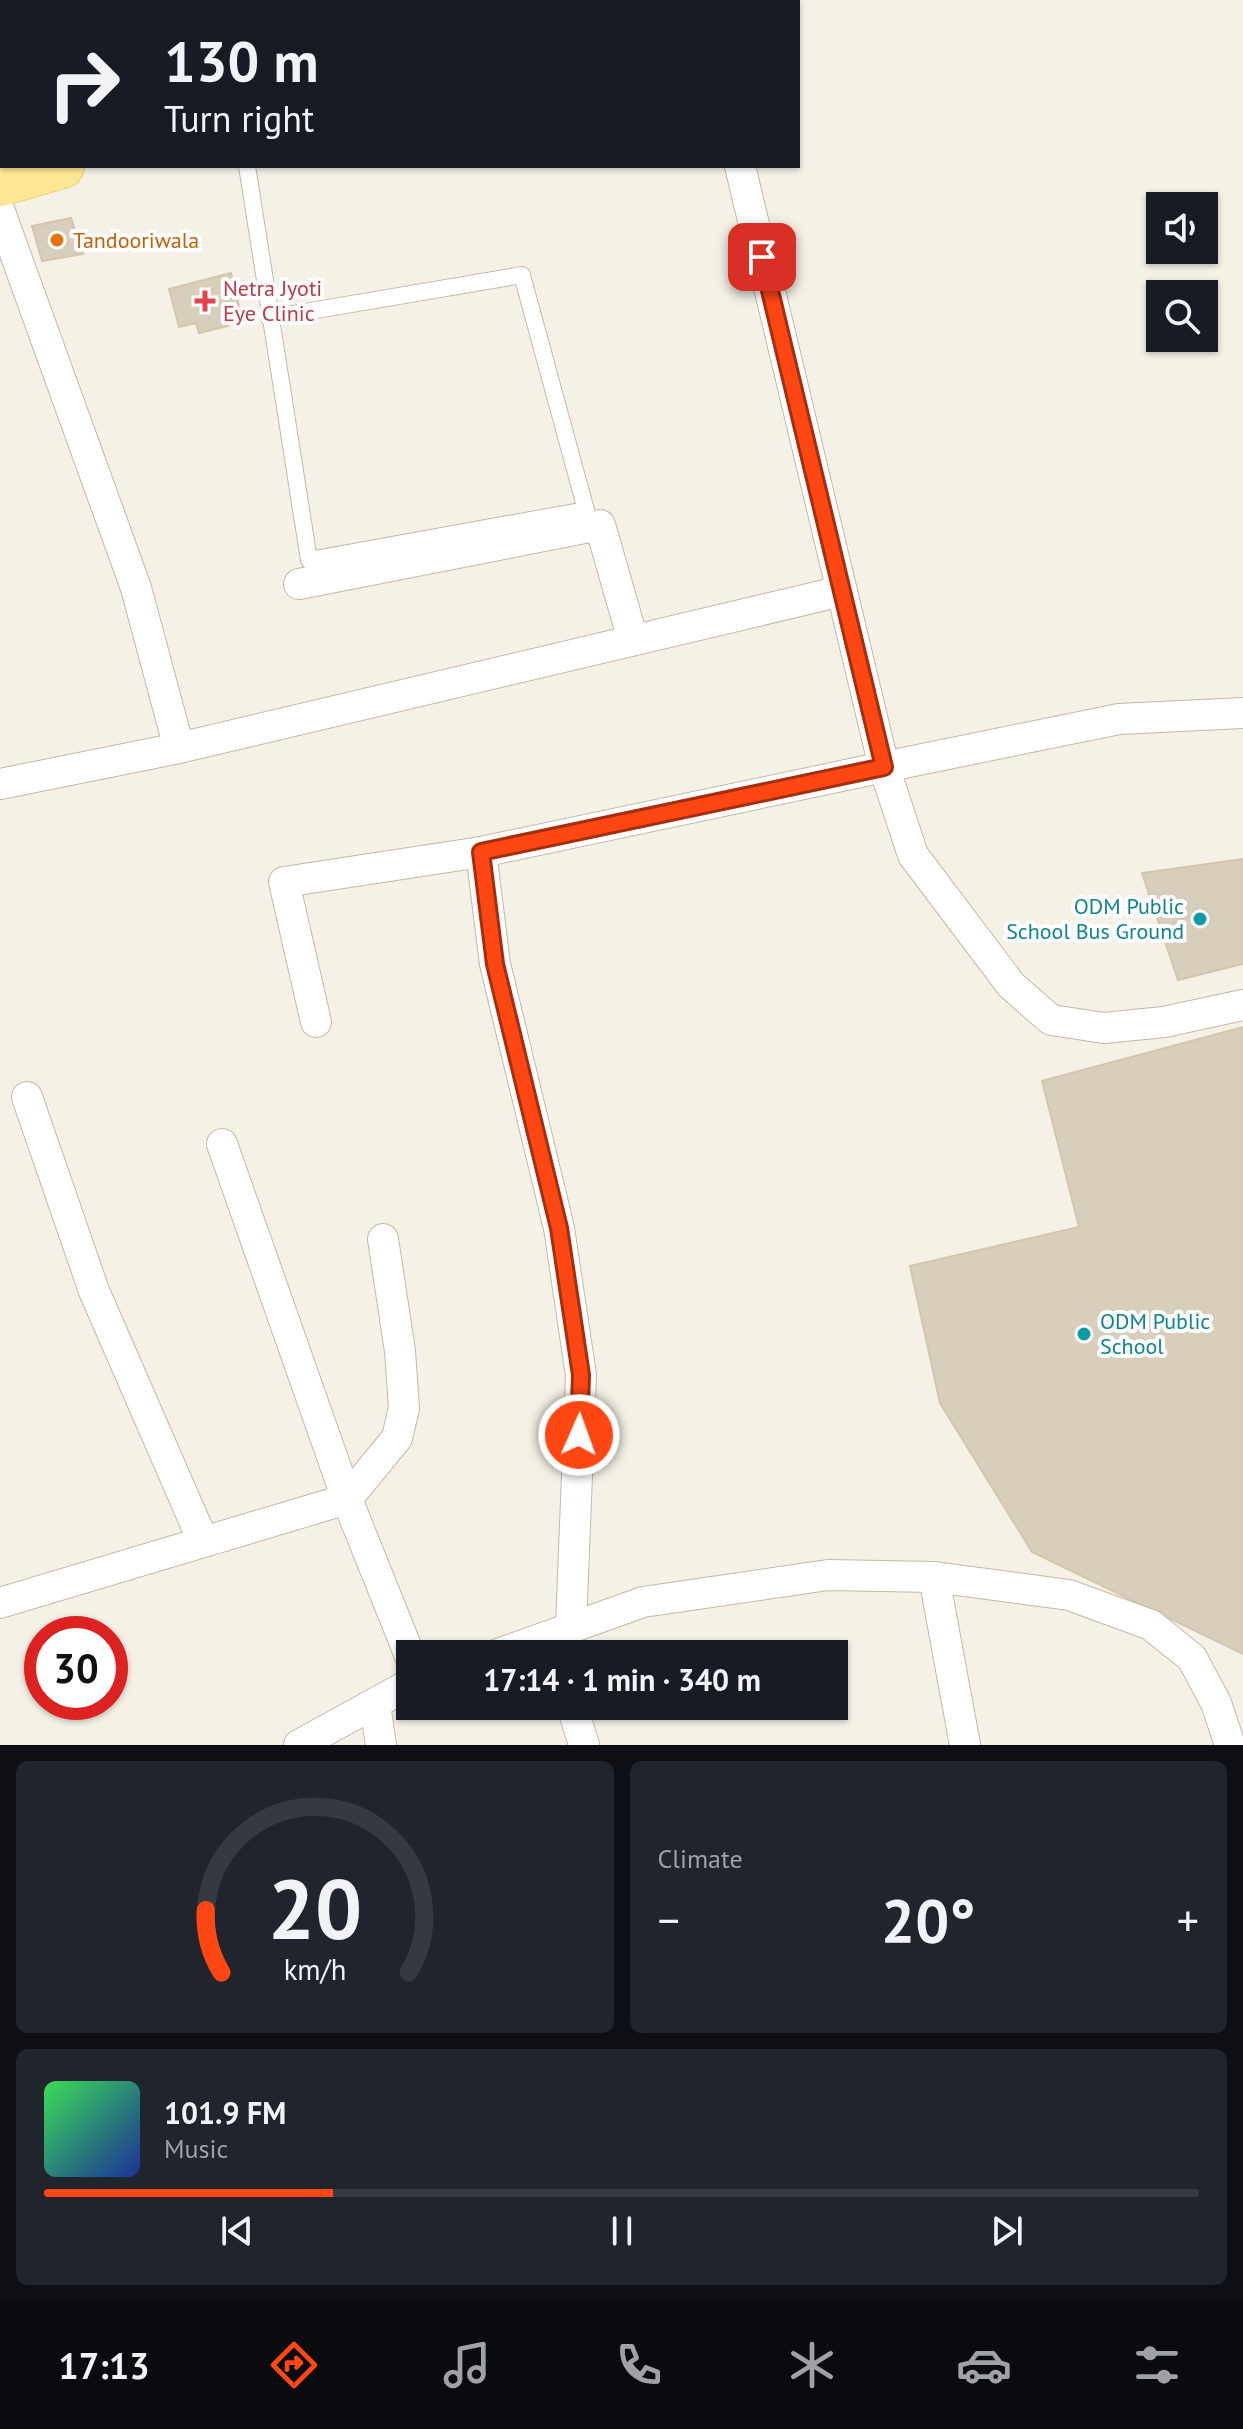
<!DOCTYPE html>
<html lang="en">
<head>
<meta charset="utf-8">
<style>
  body { margin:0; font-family:"PT Sans",sans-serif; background:#20242c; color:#f1f3f6; height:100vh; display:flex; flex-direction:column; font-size:30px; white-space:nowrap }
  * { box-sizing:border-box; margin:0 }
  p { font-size:26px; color:#9ea1a6 }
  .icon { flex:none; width:44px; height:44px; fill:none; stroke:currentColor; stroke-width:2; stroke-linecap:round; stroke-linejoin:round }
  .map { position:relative; height:1745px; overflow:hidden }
  .panel { display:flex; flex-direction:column; gap:16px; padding:16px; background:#0d0f14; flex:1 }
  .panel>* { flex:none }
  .banner { position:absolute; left:0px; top:0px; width:800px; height:168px; box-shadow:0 2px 6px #0004; background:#171b24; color:#f1f3f6; overflow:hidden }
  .tools { position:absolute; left:1146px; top:192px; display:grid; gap:16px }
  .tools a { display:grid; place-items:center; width:72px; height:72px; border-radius:0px; background:#171b24; box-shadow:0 2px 6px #0004; font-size:40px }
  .speed { position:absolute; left:24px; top:1616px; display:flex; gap:16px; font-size:40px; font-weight:700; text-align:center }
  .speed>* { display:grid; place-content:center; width:104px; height:104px; border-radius:50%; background:#171b24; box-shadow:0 2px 6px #0004; line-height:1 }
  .speed .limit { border:12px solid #d22; background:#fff; color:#111 }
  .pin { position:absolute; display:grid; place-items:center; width:68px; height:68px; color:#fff; margin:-34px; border-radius:16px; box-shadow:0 4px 12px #0006 }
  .me { position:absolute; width:88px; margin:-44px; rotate:2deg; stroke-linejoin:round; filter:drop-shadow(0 0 6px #0008) }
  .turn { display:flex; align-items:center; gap:28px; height:168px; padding:0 32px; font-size:36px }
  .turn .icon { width:104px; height:104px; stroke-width:2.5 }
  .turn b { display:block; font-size:56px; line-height:68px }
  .big { font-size:60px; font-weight:700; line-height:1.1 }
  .panel .widget { flex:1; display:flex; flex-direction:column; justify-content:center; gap:12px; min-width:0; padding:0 28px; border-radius:12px; background:#20242c }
  .panel .dial { align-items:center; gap:0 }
  .dial svg { height:208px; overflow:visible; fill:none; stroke:#363941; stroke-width:7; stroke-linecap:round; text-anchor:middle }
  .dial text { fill:#f1f3f6; stroke:none }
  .song { display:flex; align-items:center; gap:24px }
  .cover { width:96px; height:96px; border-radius:12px; background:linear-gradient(135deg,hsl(130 70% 55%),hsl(230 70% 35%)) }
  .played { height:8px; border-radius:4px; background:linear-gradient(90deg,#ff4713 25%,#363941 25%) }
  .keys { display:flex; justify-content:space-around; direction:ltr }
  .heat { display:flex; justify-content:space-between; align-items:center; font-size:44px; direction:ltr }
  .panel .tiles { flex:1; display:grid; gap:16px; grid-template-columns:1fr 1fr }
  .widget:last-child { grid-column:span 2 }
  .trip { position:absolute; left:396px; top:1640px; width:452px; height:80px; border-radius:0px; background:#171b24; box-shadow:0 2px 6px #0004; font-weight:700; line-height:80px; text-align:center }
  .tab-bar { display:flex; height:128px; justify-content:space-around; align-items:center; background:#090b0e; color:#9ea1a6 }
  .tab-bar .icon { width:56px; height:56px }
  .tab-bar .selected { color:#ff4713 }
  .tab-bar b { font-size:36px; color:#f1f3f6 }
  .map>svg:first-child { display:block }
  .building { fill:#d7cebb; stroke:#d2c7ae; stroke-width:2 }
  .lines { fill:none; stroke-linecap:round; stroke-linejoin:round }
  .lane-casing { stroke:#c1baa8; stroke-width:18 }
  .street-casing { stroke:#c1baa8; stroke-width:32 }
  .primary-casing { stroke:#edcb5c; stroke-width:46 }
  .lane { stroke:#fff; stroke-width:16 }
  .street { stroke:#fff; stroke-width:30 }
  .primary { stroke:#ffe895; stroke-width:44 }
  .route-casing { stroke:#a62e0c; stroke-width:20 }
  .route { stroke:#ff4713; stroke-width:14 }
  .food-dot { fill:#e8710a; stroke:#fff; stroke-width:3 }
  .health-dot { fill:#e0444e; stroke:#fff; stroke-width:3 }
  .culture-dot { fill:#0f9aa8; stroke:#fff; stroke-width:3 }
  .labels { text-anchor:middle; stroke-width:8; stroke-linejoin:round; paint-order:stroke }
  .food-label { font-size:22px; fill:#c56008; stroke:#fff; text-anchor:start }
  .health-label { font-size:22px; fill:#be3a42; stroke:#fff; text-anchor:start }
  .culture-label { font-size:22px; fill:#0d838f; stroke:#fff; text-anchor:end }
</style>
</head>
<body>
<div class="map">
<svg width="1243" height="1745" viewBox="0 0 1243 1745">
  <rect width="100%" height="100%" fill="#f5f1e7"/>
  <g class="building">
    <polygon points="0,0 252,0 253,2 2,2 0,79"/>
    <polygon points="71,218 83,254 42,261 32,226"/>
    <polygon points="231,273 240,311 226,314 228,326 199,333 196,323 179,327 169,289"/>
    <polygon points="1243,859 1243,964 1178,980 1142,873"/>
    <polygon points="1243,1027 1243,1654 1032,1552 940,1403 910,1266 1079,1227 1042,1081"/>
  </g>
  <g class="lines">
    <g class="lane-casing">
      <polyline id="lane" points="247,166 309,560 586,510 522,275 269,318"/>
    </g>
    <g class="street-casing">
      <g id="street">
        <polyline points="318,0 319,2"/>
        <polyline points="701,0 701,2"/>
        <polyline points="0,212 136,588 179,748 842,591"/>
        <polyline points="299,584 600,525 633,640"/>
        <polyline points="1243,713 1119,719 884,767 913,855 1011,985 1051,1020 1104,1028 1164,1022 1243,1005"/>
        <polyline points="0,784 179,748"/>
        <polyline points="481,852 884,767 740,166"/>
        <polyline points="316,1022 284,882 481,852 495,964 559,1228 581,1375 571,1626"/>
        <polyline points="27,1097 94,1291 203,1541"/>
        <polyline points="222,1144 347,1499 410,1656"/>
        <polyline points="934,1577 965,1745"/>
        <polyline points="0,1603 347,1499 397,1438 404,1408 400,1351 383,1239"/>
        <polyline points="498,1654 643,1602 828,1575 934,1577 1069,1595 1151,1625 1192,1658 1216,1703 1230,1745"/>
        <polyline points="375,1705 381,1745"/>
        <polyline points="572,1706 584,1745"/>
        <polyline points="299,1745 410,1684"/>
      </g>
    </g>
    <g class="primary-casing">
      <g id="primary">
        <polyline points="497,2 506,0"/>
        <polyline points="667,2 674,0"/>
        <polyline points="0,140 2,140"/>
        <polyline points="0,184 62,166"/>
      </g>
    </g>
    <use href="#lane" class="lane"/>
    <use href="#street" class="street"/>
    <use href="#primary" class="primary"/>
  </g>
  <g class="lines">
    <g class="route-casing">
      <polyline id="route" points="579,1435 581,1375 559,1228 495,964 481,852 884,767 762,257"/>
    </g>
    <use href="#route" class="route"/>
  </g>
  <circle class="food-dot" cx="57" cy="240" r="8"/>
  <path class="health-dot" d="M201 289h8v8h8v8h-8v8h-8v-8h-8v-8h8z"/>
  <g class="culture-dot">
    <circle cx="1200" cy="919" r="8"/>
    <circle cx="1084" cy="1334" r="8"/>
  </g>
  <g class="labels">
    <g class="food-label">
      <text x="73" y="248">Tandooriwala</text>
    </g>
    <g class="health-label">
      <text x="223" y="296">Netra Jyoti<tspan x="223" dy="25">Eye Clinic</tspan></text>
    </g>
    <g class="culture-label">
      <text x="1184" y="914">ODM Public<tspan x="1184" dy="25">School Bus Ground</tspan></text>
      <text x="1100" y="1329" text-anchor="start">ODM Public<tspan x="1100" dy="25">School</tspan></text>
    </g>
  </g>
</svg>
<div class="tools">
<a><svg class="icon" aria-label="sound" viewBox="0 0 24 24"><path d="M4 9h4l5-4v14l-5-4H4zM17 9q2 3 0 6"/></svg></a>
<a><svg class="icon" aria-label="search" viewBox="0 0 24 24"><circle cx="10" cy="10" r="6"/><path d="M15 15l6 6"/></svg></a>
</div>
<div class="speed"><div class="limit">30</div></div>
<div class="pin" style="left:762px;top:257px;background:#d93025"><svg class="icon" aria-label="arrive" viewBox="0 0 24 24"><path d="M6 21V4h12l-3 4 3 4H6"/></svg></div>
<svg class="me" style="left:579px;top:1435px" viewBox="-20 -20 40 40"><circle r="17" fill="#ff4713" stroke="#fff" stroke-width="3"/><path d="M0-11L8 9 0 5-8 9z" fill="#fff"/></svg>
<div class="trip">17:14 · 1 min · 340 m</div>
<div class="banner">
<div class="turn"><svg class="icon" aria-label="right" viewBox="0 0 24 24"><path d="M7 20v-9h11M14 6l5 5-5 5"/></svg><div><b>130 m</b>Turn right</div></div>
</div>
</div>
<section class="panel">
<div class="tiles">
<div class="widget dial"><svg viewBox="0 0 100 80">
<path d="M14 69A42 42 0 1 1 86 69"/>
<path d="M14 69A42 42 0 0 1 8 45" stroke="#ff4713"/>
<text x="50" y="56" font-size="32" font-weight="700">20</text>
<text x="50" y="72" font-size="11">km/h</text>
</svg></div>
<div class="widget"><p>Climate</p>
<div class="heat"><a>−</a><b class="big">20°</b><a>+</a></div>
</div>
<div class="widget">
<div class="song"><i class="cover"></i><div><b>101.9 FM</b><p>Music</p></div></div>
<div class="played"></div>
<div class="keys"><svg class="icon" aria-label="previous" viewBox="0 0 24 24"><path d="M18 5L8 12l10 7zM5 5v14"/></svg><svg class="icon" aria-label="pause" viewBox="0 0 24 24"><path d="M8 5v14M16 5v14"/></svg><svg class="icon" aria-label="next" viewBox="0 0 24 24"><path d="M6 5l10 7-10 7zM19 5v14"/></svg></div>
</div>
</div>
</section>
<nav class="tab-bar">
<b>17:13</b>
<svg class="icon selected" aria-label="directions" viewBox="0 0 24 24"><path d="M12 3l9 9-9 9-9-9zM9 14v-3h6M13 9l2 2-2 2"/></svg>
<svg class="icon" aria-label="music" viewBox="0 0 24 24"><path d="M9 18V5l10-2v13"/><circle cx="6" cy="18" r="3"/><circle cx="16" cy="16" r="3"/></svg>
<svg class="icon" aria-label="phone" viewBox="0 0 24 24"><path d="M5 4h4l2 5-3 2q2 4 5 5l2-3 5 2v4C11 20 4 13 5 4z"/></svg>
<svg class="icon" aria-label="climate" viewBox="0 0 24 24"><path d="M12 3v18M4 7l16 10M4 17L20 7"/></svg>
<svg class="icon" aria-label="car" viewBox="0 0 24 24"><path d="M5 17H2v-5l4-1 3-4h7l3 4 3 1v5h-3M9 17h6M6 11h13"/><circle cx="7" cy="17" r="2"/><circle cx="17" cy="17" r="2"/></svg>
<svg class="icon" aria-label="filters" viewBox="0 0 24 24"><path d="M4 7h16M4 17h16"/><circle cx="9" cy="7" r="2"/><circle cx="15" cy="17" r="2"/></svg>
</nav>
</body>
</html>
